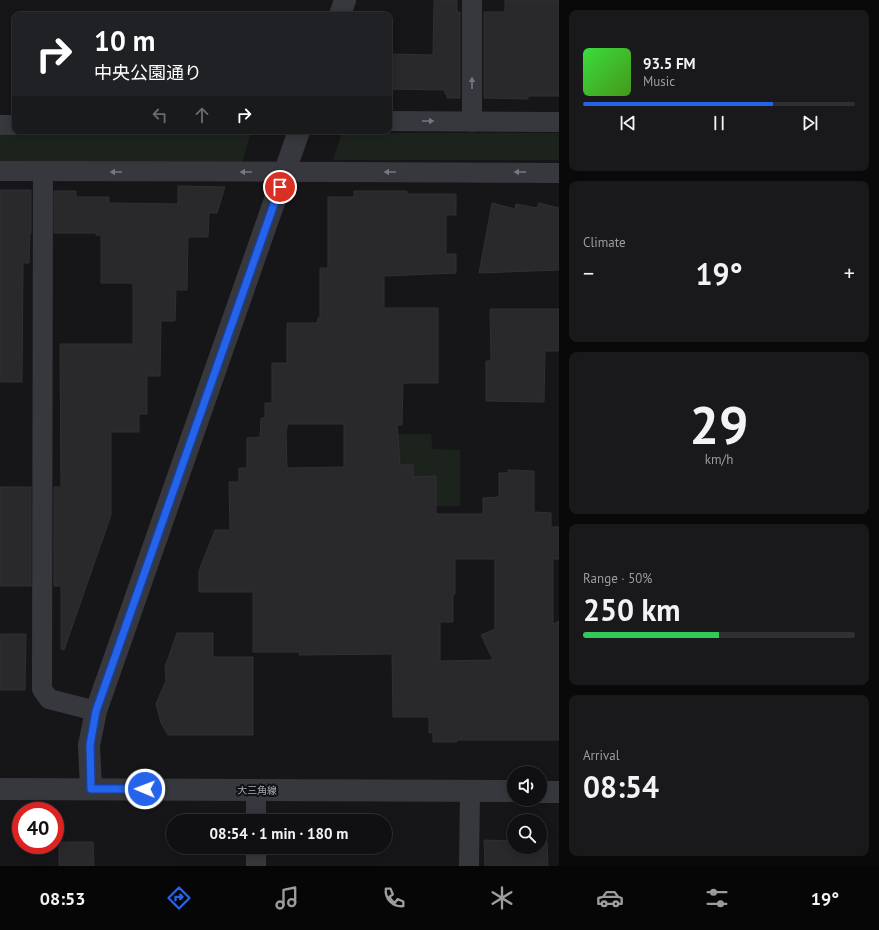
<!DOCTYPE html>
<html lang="en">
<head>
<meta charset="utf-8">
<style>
  body { margin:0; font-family:"PT Sans","Noto Sans JP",sans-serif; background:#19191b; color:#f1f3f6; height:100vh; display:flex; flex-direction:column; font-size:15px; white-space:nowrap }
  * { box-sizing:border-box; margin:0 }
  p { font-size:13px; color:#9c9d9f }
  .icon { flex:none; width:22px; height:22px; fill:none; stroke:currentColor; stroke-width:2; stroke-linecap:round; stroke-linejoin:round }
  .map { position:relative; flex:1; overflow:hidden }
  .panel { display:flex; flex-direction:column; gap:10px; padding:10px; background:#09090a; width:320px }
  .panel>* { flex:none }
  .banner { position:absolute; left:12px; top:12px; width:380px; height:122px; border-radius:8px; box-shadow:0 2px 10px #0003,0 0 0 1px #303032; background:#202124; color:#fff; overflow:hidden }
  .buttons { position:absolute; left:507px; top:766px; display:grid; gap:8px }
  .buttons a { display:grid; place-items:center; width:40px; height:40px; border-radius:50%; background:#101012; box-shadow:0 2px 10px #0003,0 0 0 1px #303032; font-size:20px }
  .speed { position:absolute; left:12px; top:802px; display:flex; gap:8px; font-size:20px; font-weight:700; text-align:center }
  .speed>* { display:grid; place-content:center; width:52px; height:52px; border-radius:50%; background:#101012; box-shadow:0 2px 10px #0003,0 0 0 1px #303032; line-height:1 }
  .speed .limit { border:6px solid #d22; background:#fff; color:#111 }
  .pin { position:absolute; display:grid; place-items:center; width:34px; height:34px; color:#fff; margin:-17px; border:2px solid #fff; border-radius:50%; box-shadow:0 1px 4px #0007 }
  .me { position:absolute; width:44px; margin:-22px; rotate:271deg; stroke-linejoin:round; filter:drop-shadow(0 0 3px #0008) }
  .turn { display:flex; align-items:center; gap:14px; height:84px; padding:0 16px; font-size:18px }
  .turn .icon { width:52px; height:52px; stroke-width:2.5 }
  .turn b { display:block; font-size:28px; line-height:34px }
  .lanes { display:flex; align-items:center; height:38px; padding:0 16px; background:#0003; justify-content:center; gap:20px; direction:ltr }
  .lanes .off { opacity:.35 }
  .big { font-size:30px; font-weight:700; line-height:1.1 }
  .panel .card { flex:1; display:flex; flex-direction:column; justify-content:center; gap:6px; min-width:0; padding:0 14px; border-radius:8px; background:#19191b }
  .panel .dial { align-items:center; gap:0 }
  .dial b { font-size:52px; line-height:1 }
  .song { display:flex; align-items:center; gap:12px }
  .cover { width:48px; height:48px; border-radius:6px; background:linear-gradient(135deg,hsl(120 70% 55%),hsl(100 70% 35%)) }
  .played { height:4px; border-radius:2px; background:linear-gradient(90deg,#2563eb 70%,#303032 70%) }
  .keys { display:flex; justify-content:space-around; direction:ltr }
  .heat { display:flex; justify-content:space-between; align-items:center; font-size:22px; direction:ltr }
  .charge { height:6px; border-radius:3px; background:linear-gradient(90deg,#34c759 50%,#303032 0) }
  .trip { position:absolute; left:166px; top:814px; width:226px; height:40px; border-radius:20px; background:#101012; box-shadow:0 2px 10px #0003,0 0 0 1px #303032; font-weight:700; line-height:40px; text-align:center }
  .menu { display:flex; height:64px; justify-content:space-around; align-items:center; background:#060607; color:#9c9d9f }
  .menu .icon { width:28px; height:28px }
  .menu .active { color:#2563eb }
  .menu b { font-size:18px; color:#f1f3f6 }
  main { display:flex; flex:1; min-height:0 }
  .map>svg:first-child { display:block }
  .green { fill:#1c231d }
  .building { fill:#29292c; stroke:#303034; fill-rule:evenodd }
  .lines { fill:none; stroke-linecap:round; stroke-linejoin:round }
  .minor { stroke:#37383d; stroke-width:20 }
  .tertiary { stroke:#37383d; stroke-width:22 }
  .oneway { fill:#757881 }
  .route-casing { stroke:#184099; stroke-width:10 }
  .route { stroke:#2563eb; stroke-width:7 }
  .labels { text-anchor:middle; stroke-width:4; stroke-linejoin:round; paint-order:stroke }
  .street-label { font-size:10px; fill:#a8adb8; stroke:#111113 }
</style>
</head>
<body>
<main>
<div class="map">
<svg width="559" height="866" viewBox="0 0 559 866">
  <rect width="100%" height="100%" fill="#161618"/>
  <g class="green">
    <polygon points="0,132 251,133 241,165 0,163"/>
    <polygon points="342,133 559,133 559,160 333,160"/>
    <polygon points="369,434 431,434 432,449 460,450 460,506 436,506 436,476 413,477 413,465 400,465 400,459 369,459"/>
  </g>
  <g class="building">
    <polygon points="434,0 457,0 457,12 460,12 460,98 447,98 447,94 445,94 445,90 389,89 389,54 433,55"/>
    <polygon points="505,0 559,0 559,96 528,96 528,99 484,98 484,12 505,12"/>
    <polygon points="178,186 225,187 217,213 209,213 208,237 188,237 187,290 176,290 175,321 161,321 160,376 147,376 147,414 139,414 139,432 111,432 111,515 64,650 61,649 61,586 54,586 54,487 61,487 60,344 133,344 133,283 101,283 101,235 96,235 96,233 54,233 54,191 76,191 76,197 109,197 109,203 178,204"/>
    <polygon points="0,190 31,190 31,233 30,233 29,263 23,263 22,382 0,382"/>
    <path d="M354,191H407V194H456V215H446V254H456V273L384,276V308H438V383H403L402,425H397L400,465H413V477L436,476V514H483V498L499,497V473H508V470L534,471V512L551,513V527H559V559H553V624L559,621V740H457V742H433V732L429,733V717H393L392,654L299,655L300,652H253V592H199V571L215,530H230L229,482H239V468H247V438L260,437L261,418H265V403H272V363H287V323H317L318,318H320V268H328V197H354ZM287,424H344V467L287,468L286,429H287ZM455,559H495V629L481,635L493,660L440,661V622H453V594H455Z"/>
    <polygon points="492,203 515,209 516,204 537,208 539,203 559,208 559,270 479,273"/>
    <polygon points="490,309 559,309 559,351 545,351 544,402 486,401 486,361 491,361"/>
    <rect x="0" y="487" width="31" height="99"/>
    <polygon points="177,633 213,633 213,657 253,657 253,735 168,735 161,723 156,704 161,692 166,681 165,667"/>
    <polygon points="0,634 26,634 25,690 0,690"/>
    <polygon points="484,840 514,841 514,847 540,847 540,841 547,841 548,866 485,866"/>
    <polygon points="59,842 93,842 94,866 59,866"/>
  </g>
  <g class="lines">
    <g class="minor">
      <polyline points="389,121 559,122"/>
      <polyline points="472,122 472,0"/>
      <polyline points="0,125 15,125"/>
      <path d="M0,171C186,172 373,171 559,173"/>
      <polyline points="43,171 42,689 49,699 96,711"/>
      <polyline points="256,790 256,821"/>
      <polyline points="256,866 256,847"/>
      <polyline points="469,866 470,791"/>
    </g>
    <g class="tertiary">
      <polyline points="340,15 345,0"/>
      <polyline points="0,789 514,791"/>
      <polyline points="91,789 89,745 96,711 299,131"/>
      <polyline points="540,792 559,792"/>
    </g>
  </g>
  <defs><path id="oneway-solid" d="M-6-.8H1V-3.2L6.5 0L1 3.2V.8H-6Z"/></defs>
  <g class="oneway">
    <use href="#oneway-solid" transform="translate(472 83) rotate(-90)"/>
    <use href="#oneway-solid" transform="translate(428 121)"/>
    <use href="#oneway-solid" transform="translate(116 172) rotate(-180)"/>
    <use href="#oneway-solid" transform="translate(246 172) rotate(180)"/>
    <use href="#oneway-solid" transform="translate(390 172) rotate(-180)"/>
    <use href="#oneway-solid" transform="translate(520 172) rotate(-180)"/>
  </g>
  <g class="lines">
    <g class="route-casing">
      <polyline id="route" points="145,789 91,789 90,745 96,711 280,187"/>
    </g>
    <use href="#route" class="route"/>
  </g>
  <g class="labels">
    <g class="street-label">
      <text x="257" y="794">大三角線</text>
    </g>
  </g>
</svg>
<div class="buttons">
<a><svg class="icon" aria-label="sound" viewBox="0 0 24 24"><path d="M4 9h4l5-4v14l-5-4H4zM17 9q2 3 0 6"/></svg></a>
<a><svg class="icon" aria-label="search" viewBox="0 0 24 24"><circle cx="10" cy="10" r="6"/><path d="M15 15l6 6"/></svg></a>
</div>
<div class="speed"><div class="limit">40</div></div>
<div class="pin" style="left:280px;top:187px;background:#d93025"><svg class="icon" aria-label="arrive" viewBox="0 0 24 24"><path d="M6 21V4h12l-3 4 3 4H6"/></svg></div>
<svg class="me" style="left:145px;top:789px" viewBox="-20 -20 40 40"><circle r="17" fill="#2563eb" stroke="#fff" stroke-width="3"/><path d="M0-11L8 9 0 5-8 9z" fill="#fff"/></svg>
<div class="trip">08:54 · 1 min · 180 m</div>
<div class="banner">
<div class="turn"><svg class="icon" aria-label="right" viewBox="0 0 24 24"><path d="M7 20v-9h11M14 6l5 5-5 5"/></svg><div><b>10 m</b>中央公園通り</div></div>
<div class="lanes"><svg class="icon off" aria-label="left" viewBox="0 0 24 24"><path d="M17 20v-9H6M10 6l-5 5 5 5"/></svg><svg class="icon off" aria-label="ahead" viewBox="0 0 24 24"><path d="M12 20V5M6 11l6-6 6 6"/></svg><svg class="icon" aria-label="right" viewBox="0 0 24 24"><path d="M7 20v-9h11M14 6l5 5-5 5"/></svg></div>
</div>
</div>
<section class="panel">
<div class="card">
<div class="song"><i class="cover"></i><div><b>93.5 FM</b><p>Music</p></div></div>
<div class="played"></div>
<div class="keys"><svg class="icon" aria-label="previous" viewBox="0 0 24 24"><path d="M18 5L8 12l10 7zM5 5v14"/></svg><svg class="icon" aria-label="pause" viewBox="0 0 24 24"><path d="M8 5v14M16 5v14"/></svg><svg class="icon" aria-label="next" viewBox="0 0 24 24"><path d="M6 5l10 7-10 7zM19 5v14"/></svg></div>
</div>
<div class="card"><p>Climate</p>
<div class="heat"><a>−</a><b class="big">19°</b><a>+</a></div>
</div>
<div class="card dial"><b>29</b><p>km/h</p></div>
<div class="card"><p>Range · 50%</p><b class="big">250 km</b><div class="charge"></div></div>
<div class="card"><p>Arrival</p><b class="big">08:54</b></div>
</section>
</main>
<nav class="menu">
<b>08:53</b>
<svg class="icon active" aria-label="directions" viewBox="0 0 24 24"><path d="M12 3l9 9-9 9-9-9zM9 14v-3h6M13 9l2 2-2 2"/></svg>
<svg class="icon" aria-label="music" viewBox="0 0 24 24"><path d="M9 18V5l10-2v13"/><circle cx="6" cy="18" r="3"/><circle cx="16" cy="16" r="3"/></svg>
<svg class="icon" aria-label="phone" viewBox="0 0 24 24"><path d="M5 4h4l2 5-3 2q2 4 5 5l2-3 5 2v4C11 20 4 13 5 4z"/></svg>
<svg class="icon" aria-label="climate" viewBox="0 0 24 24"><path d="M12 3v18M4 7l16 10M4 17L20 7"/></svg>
<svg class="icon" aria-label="car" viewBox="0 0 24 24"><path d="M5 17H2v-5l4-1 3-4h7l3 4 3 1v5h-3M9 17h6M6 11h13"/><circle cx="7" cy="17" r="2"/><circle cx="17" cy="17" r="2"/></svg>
<svg class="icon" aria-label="filters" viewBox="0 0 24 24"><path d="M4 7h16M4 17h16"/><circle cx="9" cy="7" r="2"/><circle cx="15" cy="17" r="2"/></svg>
<b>19°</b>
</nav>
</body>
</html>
